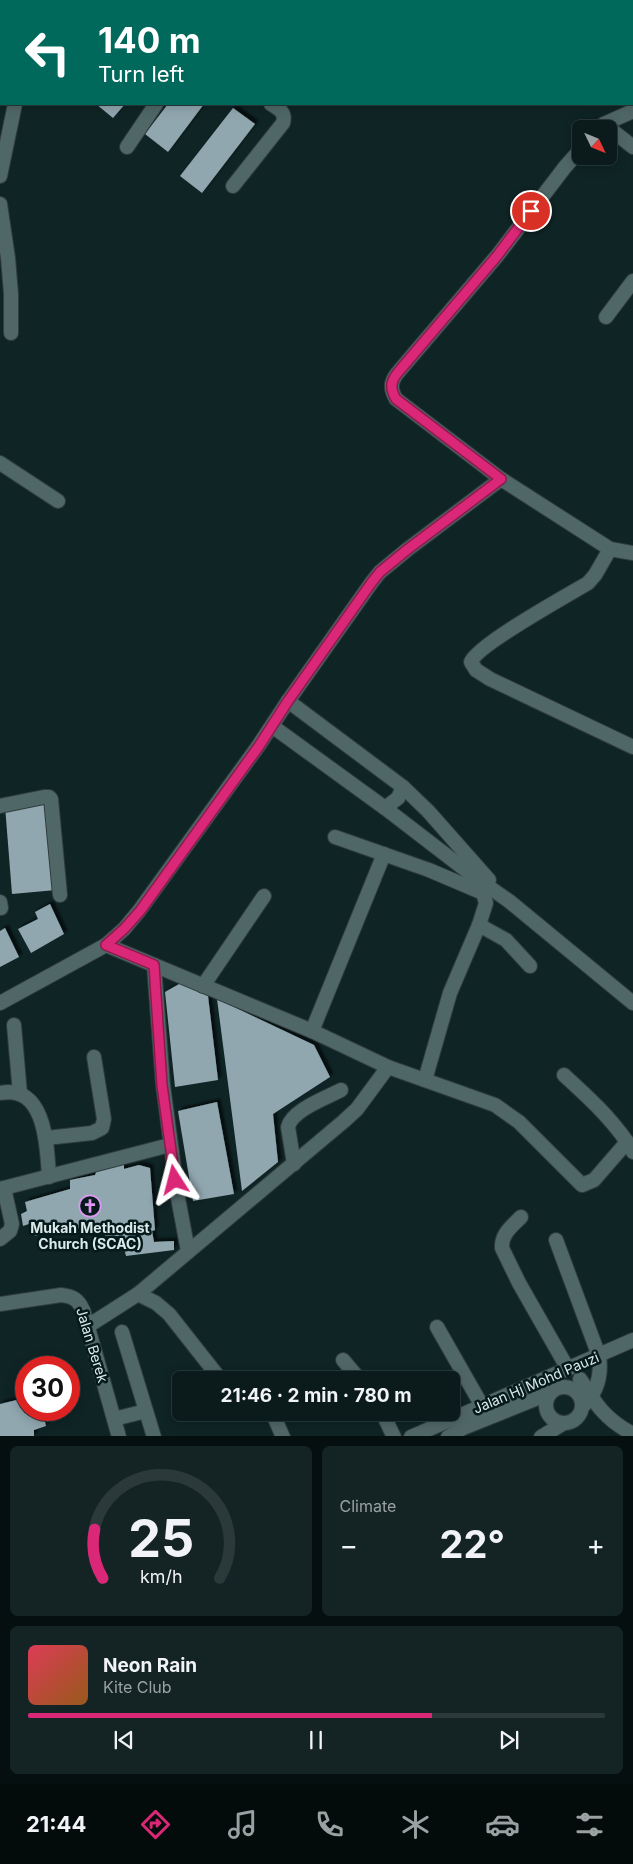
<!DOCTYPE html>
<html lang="en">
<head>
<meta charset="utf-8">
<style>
  body { margin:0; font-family:Inter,sans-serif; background:#142425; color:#f1f3f6; height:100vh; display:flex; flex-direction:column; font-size:19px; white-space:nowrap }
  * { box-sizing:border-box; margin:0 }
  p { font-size:16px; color:#9aa1a3 }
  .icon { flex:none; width:28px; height:28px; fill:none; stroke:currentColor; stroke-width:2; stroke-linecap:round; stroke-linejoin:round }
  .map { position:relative; height:1436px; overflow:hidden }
  .details { display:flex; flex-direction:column; gap:10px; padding:10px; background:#060f0f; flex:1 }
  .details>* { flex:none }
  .guide { position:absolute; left:0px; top:0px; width:634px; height:105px; box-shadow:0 2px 12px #0003,0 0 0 1px #2b393b; background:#00695c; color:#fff; overflow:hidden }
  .needle { width:32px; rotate:133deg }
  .tools { position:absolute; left:572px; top:120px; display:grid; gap:10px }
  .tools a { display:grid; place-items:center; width:45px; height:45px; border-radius:8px; background:#0b1b1c; box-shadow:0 2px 12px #0003,0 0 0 1px #2b393b; font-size:25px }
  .speed { position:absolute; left:15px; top:1356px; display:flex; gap:10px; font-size:25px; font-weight:700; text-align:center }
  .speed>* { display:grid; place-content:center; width:65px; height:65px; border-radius:50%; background:#0b1b1c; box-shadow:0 2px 12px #0003,0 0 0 1px #2b393b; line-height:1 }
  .speed .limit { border:8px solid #d22; background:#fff; color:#111 }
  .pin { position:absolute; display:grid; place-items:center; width:42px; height:42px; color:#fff; margin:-21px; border:2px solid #fff; border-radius:50%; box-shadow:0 1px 5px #0007 }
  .me { position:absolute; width:55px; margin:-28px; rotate:351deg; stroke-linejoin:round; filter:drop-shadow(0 0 4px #0008) }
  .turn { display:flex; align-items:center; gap:18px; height:105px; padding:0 15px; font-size:22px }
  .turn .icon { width:65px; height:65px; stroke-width:2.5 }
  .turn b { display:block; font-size:35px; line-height:42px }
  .big { font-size:38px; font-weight:700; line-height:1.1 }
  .details .tile { flex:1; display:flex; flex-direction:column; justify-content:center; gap:8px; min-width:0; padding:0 18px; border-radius:8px; background:#142425 }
  .details .dial { align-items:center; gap:0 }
  .dial svg { height:130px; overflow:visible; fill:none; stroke:#2b393b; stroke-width:7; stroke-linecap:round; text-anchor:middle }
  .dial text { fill:#f1f3f6; stroke:none }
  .song { display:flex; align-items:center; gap:15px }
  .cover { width:60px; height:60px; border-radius:8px; background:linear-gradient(135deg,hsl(350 70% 55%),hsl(30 70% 35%)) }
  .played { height:5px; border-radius:2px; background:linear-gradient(90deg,#db2777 70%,#2b393b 70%) }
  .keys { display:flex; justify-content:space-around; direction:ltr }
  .heat { display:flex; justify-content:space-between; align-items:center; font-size:28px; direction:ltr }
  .details .tiles { flex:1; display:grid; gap:10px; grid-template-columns:1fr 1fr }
  .tile:last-child { grid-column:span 2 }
  .trip { position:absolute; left:172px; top:1371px; width:288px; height:50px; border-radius:8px; background:#0b1b1c; box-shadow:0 2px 12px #0003,0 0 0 1px #2b393b; font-weight:700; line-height:50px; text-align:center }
  .tab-bar { display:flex; height:80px; justify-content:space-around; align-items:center; background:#040b0b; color:#9aa1a3 }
  .tab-bar .icon { width:35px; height:35px }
  .tab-bar .selected { color:#db2777 }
  .tab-bar b { font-size:22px; color:#f1f3f6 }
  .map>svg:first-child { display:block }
  .building { fill:#91a7b0; filter:url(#shadow) }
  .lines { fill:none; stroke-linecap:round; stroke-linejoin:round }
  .minor-casing { stroke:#303d3e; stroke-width:16 }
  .minor { stroke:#506768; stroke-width:14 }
  .route-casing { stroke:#8e194d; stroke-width:12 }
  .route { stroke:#db2777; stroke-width:9 }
  .labels { text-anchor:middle; stroke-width:5; stroke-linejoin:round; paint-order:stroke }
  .poi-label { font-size:14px; font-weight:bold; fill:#dce9e9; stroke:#051a1b }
  .street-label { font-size:14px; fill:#dce9e9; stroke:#051a1b }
</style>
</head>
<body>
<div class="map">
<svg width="633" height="1437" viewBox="0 0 633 1437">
  <defs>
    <filter id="shadow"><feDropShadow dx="3.5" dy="-3.5" stdDeviation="1" flood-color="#0009"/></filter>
  </defs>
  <rect width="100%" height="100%" fill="#0f2425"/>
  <g class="building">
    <polygon points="96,104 125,104 113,118"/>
    <polygon points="168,104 204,104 168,152 145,134"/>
    <polygon points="233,108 255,124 202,193 180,176"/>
    <polygon points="50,798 56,890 12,894 5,806"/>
    <polygon points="50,904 64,934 31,953 18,929 38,919 35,912"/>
    <polygon points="5,928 19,957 0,967 0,931"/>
    <polygon points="181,983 208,996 218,1080 175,1087 165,992"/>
    <polygon points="217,999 314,1045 330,1077 273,1114 278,1162 242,1191"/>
    <polygon points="217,1102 234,1194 193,1201 178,1111"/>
    <polygon points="124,1164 124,1169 139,1165 150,1168 155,1230 152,1231 154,1242 174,1241 174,1250 126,1256 121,1236 105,1236 105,1227 91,1229 90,1225 77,1229 76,1223 35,1236 32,1223 23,1226 21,1214 27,1211 25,1202 70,1189 70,1180 95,1175 97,1170 106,1166"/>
    <polygon points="25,1398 26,1410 42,1410 46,1426 34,1430 34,1437 0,1437 0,1404"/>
  </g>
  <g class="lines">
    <g class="minor-casing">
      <g id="minor">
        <polyline points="85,0 87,1"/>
        <polyline points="39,1 39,0"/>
        <polyline points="223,1 223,0"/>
        <polyline points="0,90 1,90"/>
        <polyline points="604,124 633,111"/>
        <polyline points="600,129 604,124 633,147"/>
        <polyline points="127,147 156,104"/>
        <polyline points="0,176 15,104"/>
        <path d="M233,186L283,123C286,112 279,109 271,104"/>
        <polyline points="0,204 8,258 11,294 11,333"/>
        <polyline points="606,317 633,281"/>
        <polyline points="0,463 58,501"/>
        <path d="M501,479L396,399C389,387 391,380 400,370L497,256L565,167L581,149"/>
        <path d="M610,549L595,575L588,583C568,595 477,645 471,662L476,670L490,679L633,747"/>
        <polyline points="633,553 610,549 501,479 408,549 380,572 372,582 288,701 259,745 139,911 124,929 106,945 312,1031 388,1067 495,1105 519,1122 582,1185 594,1180 627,1142 633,1152"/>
        <polyline points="288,701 403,787 428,811 489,880"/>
        <polyline points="272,726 385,808 476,878 509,901 633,1003"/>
        <polyline points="0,806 44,797 49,797 51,799 60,895"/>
        <polyline points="385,808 398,798 403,787"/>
        <polyline points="335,837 429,870 483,893 486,903 479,925"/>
        <polyline points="0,902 1,908"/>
        <polyline points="154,965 163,1085 178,1198 188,1251"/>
        <polyline points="203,986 264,896"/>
        <polyline points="0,1003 106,945"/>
        <polyline points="14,1025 20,1094"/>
        <polyline points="312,1031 384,854"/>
        <path d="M564,1075C587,1096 609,1116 627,1142"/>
        <polyline points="425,1080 450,993 479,925 506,940 530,966"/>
        <path d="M0,1093C46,1084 47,1147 49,1177"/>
        <polyline points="46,1138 92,1133 102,1128 104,1119 94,1057"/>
        <path d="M294,1164L288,1127C292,1110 326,1098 341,1090"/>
        <polyline points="0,1189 170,1145"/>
        <path d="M521,1217C512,1226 501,1234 502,1248L519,1283L568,1369"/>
        <polyline points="0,1239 10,1231 12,1224 4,1188"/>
        <path d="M556,1240L599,1356C602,1376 597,1393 582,1407"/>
        <polyline points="138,1294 156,1303 169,1314 221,1380"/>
        <path d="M0,1304L61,1295C72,1296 78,1299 83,1310L119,1437"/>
        <polyline points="88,1326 138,1294 344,1121 357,1109 388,1067"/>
        <polyline points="437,1327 482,1406"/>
        <polyline points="122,1332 154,1437"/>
        <polyline points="343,1360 360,1380"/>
        <path d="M580,1379C596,1405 606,1420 633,1434"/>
        <circle cx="564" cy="1405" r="18"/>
        <polyline points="272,1412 283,1437"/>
        <polyline points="382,1412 394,1437"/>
        <polyline points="114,1419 146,1411"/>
        <polyline points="411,1437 633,1340"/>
        <polyline points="448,1437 463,1428 550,1393"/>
        <polyline points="541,1437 564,1423"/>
      </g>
    </g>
    <use href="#minor" class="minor"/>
  </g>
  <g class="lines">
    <g class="route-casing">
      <path id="route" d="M175,1180L162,1085L154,965L106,945L124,929L140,911L259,746L288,701L372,582L380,572L408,549L501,479L396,399C389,387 391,380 400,370L497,256L531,211"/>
    </g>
    <use href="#route" class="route"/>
  </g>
  <defs>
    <g id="church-ring" transform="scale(1.125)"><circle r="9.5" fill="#051a1b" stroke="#df98f2" stroke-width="1.5"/><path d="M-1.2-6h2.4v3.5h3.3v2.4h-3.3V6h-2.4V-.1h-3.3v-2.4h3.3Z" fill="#df98f2"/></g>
  </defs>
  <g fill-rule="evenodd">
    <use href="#church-ring" x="90" y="1206"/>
  </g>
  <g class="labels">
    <g class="poi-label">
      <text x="90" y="1233">Mukah Methodist<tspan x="90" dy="16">Church (SCAC)</tspan></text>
    </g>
    <g class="street-label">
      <text transform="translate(92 1345) rotate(73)" y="5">Jalan Berek</text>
      <text transform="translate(536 1383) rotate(-23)" y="5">Jalan Hj Mohd Pauzi</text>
    </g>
  </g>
</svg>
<div class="tools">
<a><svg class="needle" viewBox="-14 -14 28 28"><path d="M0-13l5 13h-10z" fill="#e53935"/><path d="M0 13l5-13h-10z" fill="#9aa1a3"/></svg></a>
</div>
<div class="speed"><div class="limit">30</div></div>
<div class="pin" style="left:531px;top:211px;background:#d93025"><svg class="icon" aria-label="arrive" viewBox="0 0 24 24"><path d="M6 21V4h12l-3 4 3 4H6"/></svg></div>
<svg class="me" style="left:175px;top:1180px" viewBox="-20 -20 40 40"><path d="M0-17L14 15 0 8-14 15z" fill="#db2777" stroke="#fff" stroke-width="4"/></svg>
<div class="trip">21:46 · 2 min · 780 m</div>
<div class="guide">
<div class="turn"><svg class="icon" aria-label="left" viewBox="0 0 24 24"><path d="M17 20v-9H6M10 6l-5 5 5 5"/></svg><div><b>140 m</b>Turn left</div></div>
</div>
</div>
<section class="details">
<div class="tiles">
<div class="tile dial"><svg viewBox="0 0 100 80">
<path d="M14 69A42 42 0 1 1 86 69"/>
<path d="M14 69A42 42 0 0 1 9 39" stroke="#db2777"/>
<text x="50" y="56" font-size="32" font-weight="700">25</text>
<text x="50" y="72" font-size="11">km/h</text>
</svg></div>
<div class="tile"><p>Climate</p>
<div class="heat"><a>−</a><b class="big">22°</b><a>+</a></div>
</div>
<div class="tile">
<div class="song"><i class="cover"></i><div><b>Neon Rain</b><p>Kite Club</p></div></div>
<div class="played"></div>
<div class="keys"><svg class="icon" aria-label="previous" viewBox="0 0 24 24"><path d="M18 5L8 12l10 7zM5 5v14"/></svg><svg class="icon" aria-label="pause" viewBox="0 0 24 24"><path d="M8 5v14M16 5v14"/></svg><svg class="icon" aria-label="next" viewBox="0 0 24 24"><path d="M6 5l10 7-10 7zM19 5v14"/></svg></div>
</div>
</div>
</section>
<nav class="tab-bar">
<b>21:44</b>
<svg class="icon selected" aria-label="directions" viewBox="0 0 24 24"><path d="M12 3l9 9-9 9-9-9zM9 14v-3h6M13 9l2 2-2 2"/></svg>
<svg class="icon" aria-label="music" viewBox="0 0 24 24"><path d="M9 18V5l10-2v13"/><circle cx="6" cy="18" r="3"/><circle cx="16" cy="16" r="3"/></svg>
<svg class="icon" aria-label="phone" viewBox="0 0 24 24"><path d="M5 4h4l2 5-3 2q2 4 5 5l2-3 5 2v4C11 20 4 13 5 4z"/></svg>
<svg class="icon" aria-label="climate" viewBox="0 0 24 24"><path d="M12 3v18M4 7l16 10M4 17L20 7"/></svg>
<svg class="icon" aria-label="car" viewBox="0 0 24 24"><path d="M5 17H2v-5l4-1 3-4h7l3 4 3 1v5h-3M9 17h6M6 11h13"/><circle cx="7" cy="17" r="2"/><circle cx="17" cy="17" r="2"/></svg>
<svg class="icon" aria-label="filters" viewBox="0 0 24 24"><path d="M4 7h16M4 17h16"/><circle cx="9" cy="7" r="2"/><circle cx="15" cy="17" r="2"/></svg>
</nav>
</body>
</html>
